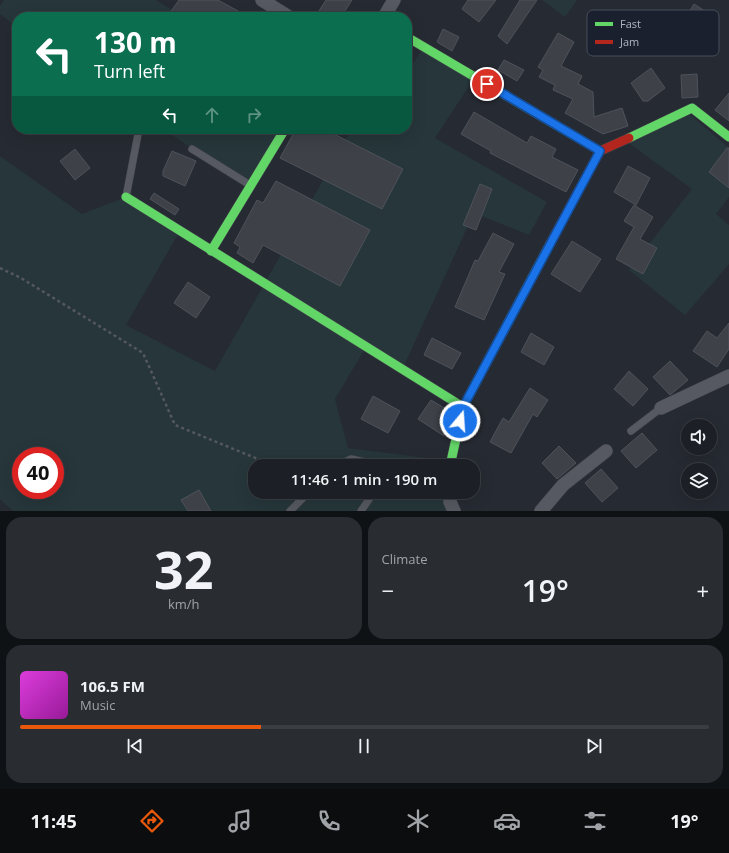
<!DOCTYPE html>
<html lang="en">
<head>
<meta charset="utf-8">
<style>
  body { margin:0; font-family:"Open Sans",sans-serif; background:#292d32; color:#f1f3f6; height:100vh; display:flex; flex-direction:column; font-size:15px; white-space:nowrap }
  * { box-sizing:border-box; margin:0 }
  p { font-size:13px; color:#a0a3a7 }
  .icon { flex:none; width:22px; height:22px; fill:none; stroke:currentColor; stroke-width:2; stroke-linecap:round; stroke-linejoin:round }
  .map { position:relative; height:511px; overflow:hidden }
  .sheet { display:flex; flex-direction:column; gap:6px; padding:6px; background:#0f1215; flex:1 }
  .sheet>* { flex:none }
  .hud { position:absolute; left:12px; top:12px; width:400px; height:122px; border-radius:16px; box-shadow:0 4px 16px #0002,0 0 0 1px #3a3e43; background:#0b6e4f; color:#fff; overflow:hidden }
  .fabs { position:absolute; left:681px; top:419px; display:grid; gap:8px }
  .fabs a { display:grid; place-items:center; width:36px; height:36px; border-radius:50%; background:#1c2026; box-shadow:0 4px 16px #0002,0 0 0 1px #3a3e43; font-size:20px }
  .speed { position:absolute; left:12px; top:447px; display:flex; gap:8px; font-size:20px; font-weight:700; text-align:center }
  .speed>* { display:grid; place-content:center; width:52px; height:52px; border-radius:50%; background:#1c2026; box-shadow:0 4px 16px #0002,0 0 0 1px #3a3e43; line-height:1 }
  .speed .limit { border:6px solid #d22; background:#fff; color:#111 }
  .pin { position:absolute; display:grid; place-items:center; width:34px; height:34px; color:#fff; margin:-17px; border:2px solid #fff; border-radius:50%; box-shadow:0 1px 4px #0007 }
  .me { position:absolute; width:44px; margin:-22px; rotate:18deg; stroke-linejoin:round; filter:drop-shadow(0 0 3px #0008) }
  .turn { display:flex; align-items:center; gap:14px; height:84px; padding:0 16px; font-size:18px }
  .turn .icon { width:52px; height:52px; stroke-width:2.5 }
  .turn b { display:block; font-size:28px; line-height:34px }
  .lanes { display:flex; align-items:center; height:38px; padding:0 16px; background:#0003; justify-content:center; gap:20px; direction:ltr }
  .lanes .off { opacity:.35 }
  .big { font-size:30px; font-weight:600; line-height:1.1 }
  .sheet .tile { flex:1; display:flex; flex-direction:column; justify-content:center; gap:6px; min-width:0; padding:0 14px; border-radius:16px; background:#292d32 }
  .sheet .dial { align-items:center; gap:0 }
  .dial b { font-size:52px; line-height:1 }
  .song { display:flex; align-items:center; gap:12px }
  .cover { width:48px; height:48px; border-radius:6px; background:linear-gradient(135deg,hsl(300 70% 55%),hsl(300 70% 35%)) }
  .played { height:4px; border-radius:2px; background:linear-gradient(90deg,#ea580c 35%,#3a3e43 35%) }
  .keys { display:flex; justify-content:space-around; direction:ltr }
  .heat { display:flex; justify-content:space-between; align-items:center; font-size:22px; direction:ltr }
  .sheet .tiles { flex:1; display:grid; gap:6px; grid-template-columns:1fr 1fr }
  .tile:last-child { grid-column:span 2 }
  .trip { position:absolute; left:248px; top:459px; width:232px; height:40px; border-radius:16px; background:#1c2026; box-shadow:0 4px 16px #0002,0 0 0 1px #3a3e43; font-weight:600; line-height:40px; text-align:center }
  .menu { display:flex; height:64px; justify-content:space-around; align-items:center; background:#0b0d0f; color:#a0a3a7 }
  .menu .icon { width:28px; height:28px }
  .menu .active { color:#ea580c }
  .menu b { font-size:18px; color:#f1f3f6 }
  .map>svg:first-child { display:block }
  .green { fill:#26363a; fill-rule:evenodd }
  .building { fill:#3e4148; stroke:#4e525a }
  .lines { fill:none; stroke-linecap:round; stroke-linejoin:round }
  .lane-casing { stroke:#42454b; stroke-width:8 }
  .street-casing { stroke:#42454b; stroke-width:14 }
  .fast-casing { stroke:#42454b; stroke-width:10 }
  .jam-casing { stroke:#42454b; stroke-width:10 }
  .path { stroke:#54585e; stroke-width:2.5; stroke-dasharray:3 3; stroke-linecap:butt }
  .lane { stroke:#565961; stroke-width:7 }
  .street { stroke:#565961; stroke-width:13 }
  .fast { stroke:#63d668; stroke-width:9 }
  .jam { stroke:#b3261e; stroke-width:9 }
  .route-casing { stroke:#114b97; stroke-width:10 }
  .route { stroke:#1a73e8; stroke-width:7 }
  .key { fill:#1a202d; stroke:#474d5a; stroke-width:1 }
  .key-label { font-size:11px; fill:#afb6c4 }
</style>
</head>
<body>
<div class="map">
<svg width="729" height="511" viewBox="0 0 729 511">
  <rect width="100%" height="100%" fill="#262a32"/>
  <g class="green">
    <polygon points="4,0 156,0 184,17 17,17 17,27 0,14 0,6"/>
    <polygon points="542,0 577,0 565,17"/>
    <path d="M424,47L475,77L435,138L547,202L529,235L474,213L402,370L366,347L335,399L348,448L450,461V466H255V492H450L454,511H13L0,499V156L82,214L126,197L180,231L126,325L215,371L352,129H407V72ZM21,456H55V490H21Z"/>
    <polygon points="688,113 729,148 729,197 716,214 729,225 729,264 685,315 629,270 692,189 623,139"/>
    <polygon points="164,129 285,129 251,185 192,149"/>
  </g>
  <g class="building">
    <polygon points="179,0 218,0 249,17 167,17"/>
    <polygon points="326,0 352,0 341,17 315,17"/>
    <polygon points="468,0 496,0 479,22 462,9"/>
    <polygon points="520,0 537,0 507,44 498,36"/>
    <polygon points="694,4 714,17 704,34 683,22"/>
    <polygon points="443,29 459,37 452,51 437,42"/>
    <polygon points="558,33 574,42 561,66 582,76 578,84 593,92 594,117 622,108 628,126 603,134 565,113 573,99 553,90 555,85 539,77 543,70 538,67"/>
    <polygon points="504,60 524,70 517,81 498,70"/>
    <polygon points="651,68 665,88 648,101 643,101 631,83"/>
    <polygon points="697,74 698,97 682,98 681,75"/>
    <polygon points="729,93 729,121 715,110"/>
    <polygon points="474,112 527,143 531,136 556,149 552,157 578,170 566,192 490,153 491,151 461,134"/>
    <polygon points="296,129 324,129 403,169 382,209 280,158"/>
    <polygon points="727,148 729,148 729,188 709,172"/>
    <polygon points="75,149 90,168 75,180 60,161"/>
    <polygon points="172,151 196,161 185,186 163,176 163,171"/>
    <polygon points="628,166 650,178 636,205 614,192"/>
    <polygon points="276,181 370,230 340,286 263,245 253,263 237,253 240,247 234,243 257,200 263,203"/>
    <polygon points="480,184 492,189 476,230 463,225"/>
    <polygon points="154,193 179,209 175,215 150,199"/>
    <polygon points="634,205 653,217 640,239 657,248 643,274 616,259 634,227 624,221"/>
    <polygon points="493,233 514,244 499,272 505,274 484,320 455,307 475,260 478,261"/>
    <polygon points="572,241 601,259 580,292 551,274"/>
    <polygon points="188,282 210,297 196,318 174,303"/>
    <polygon points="729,323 729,349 717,367 693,351 707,331 717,338"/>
    <polygon points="531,333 554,347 544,365 521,352"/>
    <polygon points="432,338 461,353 452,369 424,355"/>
    <polygon points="670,361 688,380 670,395 653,377"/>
    <polygon points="629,371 648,389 633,406 614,389"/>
    <polygon points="530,388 548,400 537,417 533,414 511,453 490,442 503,418 509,422"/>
    <polygon points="373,396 400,411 388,433 361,419"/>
    <polygon points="431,400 451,412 444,436 418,419"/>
    <polygon points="642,433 657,450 636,468 621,451"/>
    <polygon points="559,446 576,463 557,479 542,463"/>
    <polygon points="601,469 618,488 602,502 585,483"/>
    <polygon points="199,490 211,511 188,511 181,500"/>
  </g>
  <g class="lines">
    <g class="lane-casing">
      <g id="lane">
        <polyline points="192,149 250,185"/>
        <polyline points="126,197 139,129"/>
        <polyline points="631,431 661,408"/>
        <polyline points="336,466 351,459 384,466"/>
        <polyline points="290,511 309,492"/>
        <polyline points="361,511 374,492"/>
      </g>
    </g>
    <g class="street-casing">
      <g id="street">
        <polyline points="262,0 289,17"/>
        <polyline points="384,17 394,0"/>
        <polyline points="661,408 729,376"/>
        <polyline points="450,492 450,502 454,511"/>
        <polyline points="541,511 563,485 606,451"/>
      </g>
    </g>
    <g class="fast-casing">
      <g id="fast">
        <polyline points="407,37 600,151"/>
        <polyline points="629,138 692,108 729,137"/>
        <polyline points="126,197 463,407"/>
        <polyline points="211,251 285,129"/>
        <polyline points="450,466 463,407 550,244"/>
      </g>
    </g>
    <g class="jam-casing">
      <polyline id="jam" points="550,244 600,151 629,138"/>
    </g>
    <polyline class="path" points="0,268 21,278 143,353 175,425 275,466"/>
    <use href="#lane" class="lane"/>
    <use href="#street" class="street"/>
    <use href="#fast" class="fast"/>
    <use href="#jam" class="jam"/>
  </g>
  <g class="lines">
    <g class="route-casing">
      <polyline id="route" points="460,421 463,407 600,151 487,84"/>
    </g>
    <use href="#route" class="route"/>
  </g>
  <rect x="587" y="10" width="132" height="46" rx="6" class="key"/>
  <rect x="595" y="22" width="18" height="4" fill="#63d668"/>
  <rect x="595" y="40" width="18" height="4" fill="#b3261e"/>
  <g class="key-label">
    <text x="620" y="28">Fast</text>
    <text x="620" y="46">Jam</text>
  </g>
</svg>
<div class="fabs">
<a><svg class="icon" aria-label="sound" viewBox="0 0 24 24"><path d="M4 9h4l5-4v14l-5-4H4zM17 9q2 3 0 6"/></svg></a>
<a><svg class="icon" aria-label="layers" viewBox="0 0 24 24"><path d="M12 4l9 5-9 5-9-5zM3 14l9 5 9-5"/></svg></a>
</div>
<div class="speed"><div class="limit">40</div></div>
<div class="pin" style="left:487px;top:84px;background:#d93025"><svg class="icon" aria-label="arrive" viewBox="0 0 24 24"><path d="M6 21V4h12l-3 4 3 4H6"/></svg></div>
<svg class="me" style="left:460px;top:421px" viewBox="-20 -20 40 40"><circle r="17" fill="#1a73e8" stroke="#fff" stroke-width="3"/><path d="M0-11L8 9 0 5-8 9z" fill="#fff"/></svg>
<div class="trip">11:46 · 1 min · 190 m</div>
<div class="hud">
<div class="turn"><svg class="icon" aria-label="left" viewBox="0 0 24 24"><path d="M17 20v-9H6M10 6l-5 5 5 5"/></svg><div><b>130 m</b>Turn left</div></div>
<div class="lanes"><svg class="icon" aria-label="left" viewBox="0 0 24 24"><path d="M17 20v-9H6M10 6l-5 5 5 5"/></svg><svg class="icon off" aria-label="ahead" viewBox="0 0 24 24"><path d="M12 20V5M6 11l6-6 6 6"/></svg><svg class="icon off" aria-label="right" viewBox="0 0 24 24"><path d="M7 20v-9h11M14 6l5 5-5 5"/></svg></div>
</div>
</div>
<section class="sheet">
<div class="tiles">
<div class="tile dial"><b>32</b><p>km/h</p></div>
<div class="tile"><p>Climate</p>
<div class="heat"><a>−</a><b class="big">19°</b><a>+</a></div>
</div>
<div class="tile">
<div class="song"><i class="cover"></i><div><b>106.5 FM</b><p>Music</p></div></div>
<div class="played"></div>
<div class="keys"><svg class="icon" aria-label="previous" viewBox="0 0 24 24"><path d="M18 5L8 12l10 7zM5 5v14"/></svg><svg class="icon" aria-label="pause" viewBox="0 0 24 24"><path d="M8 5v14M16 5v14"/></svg><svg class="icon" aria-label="next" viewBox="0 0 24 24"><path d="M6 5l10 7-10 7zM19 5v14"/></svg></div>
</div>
</div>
</section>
<nav class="menu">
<b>11:45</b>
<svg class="icon active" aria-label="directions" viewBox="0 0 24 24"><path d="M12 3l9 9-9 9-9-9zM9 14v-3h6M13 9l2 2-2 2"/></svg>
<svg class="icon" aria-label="music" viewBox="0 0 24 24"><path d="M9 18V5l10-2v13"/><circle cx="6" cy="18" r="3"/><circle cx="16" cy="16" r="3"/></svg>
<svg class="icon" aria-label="phone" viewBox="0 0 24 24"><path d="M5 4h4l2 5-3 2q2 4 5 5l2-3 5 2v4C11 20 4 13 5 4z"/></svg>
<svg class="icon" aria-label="climate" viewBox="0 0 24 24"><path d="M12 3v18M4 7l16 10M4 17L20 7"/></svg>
<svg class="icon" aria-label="car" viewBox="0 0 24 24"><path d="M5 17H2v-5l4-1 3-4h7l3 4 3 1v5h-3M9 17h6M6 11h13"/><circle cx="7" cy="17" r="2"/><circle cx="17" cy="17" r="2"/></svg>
<svg class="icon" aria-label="filters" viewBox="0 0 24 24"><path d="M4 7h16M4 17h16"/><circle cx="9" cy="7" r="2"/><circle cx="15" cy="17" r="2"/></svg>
<b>19°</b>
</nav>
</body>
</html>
